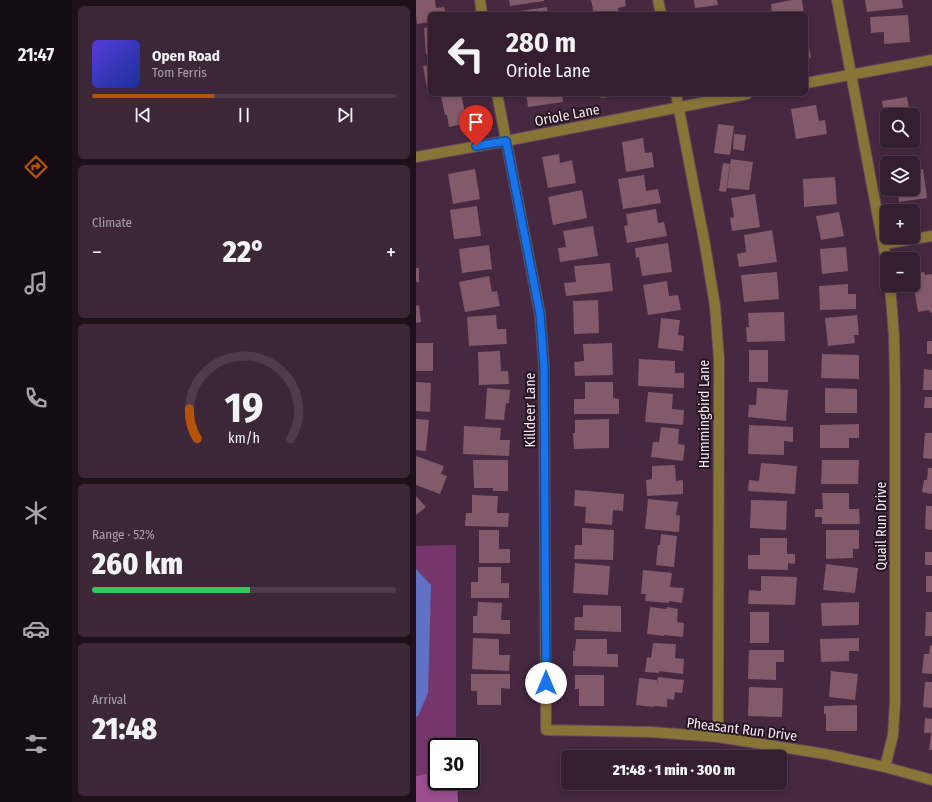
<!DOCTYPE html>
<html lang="en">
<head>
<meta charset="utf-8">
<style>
  body { margin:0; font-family:"Fira Sans Condensed",sans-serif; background:#3c2738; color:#f1f3f6; height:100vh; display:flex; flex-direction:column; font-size:15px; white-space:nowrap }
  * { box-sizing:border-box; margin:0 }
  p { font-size:13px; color:#a9a2ab }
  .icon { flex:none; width:22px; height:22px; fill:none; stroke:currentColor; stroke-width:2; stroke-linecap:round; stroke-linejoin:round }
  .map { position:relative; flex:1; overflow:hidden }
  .panel { display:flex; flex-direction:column; gap:6px; padding:6px; background:#1d101a; width:344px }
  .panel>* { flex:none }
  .top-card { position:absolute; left:12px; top:12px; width:380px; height:84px; border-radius:6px; box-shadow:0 2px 6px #0003,0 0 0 1px #4e3c4c; background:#341e30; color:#f1f3f6; overflow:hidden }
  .buttons { position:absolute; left:464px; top:108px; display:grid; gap:8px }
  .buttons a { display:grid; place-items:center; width:40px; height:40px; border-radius:6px; background:#341e30; box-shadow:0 2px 6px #0003,0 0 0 1px #4e3c4c; font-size:20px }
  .speed { position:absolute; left:12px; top:738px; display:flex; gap:8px; font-size:20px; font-weight:700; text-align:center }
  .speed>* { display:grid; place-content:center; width:52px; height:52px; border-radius:50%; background:#341e30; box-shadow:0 2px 6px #0003,0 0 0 1px #4e3c4c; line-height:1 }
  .speed .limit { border:2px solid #111; border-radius:6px; background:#fff; color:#111 }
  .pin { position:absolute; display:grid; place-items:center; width:34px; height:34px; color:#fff; margin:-41px -17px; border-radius:50% 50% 50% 0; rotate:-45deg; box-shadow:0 0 4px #0007 }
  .pin .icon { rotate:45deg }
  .me { position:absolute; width:44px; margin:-22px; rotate:0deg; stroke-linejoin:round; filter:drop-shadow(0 0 3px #0008) }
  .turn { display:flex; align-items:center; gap:14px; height:84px; padding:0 12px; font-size:18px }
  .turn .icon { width:52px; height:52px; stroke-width:2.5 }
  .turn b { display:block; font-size:28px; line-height:34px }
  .big { font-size:30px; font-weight:800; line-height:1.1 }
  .panel .card { flex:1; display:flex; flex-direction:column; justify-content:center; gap:6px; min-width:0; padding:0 14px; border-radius:6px; background:#3c2738 }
  .panel .dial { align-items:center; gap:0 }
  .dial svg { height:104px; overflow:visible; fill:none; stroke:#4e3c4c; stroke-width:7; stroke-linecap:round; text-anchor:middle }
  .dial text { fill:#f1f3f6; stroke:none }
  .song { display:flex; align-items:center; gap:12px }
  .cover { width:48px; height:48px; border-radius:6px; background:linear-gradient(135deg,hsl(250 70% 55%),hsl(230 70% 35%)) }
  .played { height:4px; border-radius:2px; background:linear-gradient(90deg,#b45309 40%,#4e3c4c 40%) }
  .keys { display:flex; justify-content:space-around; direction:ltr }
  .heat { display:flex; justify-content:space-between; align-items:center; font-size:22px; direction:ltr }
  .charge { height:6px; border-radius:3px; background:linear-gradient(90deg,#34c759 52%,#4e3c4c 0) }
  .trip { position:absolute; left:145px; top:750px; width:226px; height:40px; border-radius:6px; background:#341e30; box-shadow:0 2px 6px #0003,0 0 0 1px #4e3c4c; font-weight:800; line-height:40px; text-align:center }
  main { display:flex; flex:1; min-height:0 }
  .menu { display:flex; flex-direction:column; width:72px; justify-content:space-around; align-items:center; background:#150c13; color:#a9a2ab }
  .menu .icon { width:28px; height:28px }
  .menu .active { color:#b45309 }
  .menu b { font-size:18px; color:#f1f3f6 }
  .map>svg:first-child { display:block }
  .green { fill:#75376b }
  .forest { fill:#9a4f8e }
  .water { fill:#6171c4 }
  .building { fill:#825a6a }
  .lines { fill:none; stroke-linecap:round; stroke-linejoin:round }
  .minor-casing { stroke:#63475d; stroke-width:12 }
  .minor { stroke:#877537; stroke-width:10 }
  .route-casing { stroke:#114b97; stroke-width:10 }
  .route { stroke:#1a73e8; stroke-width:7 }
  .labels { text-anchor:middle; stroke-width:4; stroke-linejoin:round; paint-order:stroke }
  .street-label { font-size:14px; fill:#fae7f6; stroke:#241621 }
</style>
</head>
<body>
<main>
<nav class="menu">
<b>21:47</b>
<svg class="icon active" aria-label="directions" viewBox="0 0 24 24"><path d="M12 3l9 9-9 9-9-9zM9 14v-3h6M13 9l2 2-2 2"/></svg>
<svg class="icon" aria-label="music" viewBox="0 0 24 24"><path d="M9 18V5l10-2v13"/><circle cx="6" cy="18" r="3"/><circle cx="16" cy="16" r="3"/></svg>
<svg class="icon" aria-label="phone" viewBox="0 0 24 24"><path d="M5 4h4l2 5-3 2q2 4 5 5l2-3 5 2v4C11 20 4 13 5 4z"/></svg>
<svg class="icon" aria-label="climate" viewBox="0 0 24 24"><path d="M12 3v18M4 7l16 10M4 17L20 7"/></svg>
<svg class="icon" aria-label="car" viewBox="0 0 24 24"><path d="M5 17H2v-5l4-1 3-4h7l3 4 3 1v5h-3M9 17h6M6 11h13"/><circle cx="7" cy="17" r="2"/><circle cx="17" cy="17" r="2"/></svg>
<svg class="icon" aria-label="filters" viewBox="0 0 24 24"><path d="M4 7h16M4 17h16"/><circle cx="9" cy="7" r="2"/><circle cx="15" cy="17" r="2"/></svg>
</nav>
<section class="panel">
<div class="card">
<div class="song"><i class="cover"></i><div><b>Open Road</b><p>Tom Ferris</p></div></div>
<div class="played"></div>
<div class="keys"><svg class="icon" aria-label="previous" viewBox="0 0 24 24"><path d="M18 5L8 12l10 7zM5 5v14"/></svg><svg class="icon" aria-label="pause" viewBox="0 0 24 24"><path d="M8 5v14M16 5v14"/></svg><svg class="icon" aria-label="next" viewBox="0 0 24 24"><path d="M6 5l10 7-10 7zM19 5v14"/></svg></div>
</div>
<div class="card"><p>Climate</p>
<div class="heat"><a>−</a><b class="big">22°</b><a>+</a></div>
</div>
<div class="card dial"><svg viewBox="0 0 100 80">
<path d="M14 69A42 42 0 1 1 86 69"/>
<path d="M14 69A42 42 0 0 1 8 46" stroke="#b45309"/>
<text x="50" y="56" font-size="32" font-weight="700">19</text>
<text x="50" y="72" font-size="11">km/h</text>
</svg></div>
<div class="card"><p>Range · 52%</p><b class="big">260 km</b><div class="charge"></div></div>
<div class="card"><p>Arrival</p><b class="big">21:48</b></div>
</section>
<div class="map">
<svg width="516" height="802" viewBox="0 0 516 802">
  <rect width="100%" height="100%" fill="#462840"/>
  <polygon class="green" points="40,545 40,747 21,747 21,771 0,776 0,546"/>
  <polygon class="forest" points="21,771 21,781 41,781 42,802 0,802 0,776"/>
  <polygon class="water" points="0,569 15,585 12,693 2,716 0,717"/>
  <g class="building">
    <polygon points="0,0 19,0 20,8 28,7 30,14 14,14 14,22 1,24 0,16"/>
    <polygon points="93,0 128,0 128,1 94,6"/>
    <polygon points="175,0 209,0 210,6 202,8 203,14 178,14"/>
    <polygon points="278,0 301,0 302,5 279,8"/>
    <polygon points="376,0 386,0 388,14 356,14 355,4"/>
    <polygon points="449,0 486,0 487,8 451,12"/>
    <polygon points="131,7 132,14 106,14 105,11"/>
    <polygon points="294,11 295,14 275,14 274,13"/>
    <polygon points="492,15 494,42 468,44 468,32 455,33 454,17"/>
    <polygon points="14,27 14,55 10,55 8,28"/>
    <polygon points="390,33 391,33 395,58 390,59"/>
    <polygon points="14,65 14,93 12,94 7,66"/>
    <polygon points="35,94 45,94 51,123 33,127 31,115 29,115 25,96"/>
    <polygon points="110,94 146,94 147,102 112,107"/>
    <polygon points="184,94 209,94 209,95 185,98"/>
    <polygon points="491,97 494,115 471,115 471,127 470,127 466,101"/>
    <polygon points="400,105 403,121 409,120 411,134 380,139 375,109"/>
    <polygon points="302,124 318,126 314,155 298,153"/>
    <polygon points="318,134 330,135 328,151 317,149"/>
    <polygon points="227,138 229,153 236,152 238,167 210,172 206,142"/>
    <polygon points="473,141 487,141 488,142 473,144"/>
    <polygon points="143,154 144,163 156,160 160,183 132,188 126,157"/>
    <polygon points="315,159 337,162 333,190 311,188"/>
    <polygon points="307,163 314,164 310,192 303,191"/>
    <polygon points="497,164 501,164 501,170 507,169 511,198 483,202 481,189 497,189"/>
    <polygon points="59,169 64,199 37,204 32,174"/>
    <polygon points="228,175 230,191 242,189 245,203 207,209 202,179"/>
    <polygon points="419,177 421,204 388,207 387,179"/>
    <polygon points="166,190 171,218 137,225 132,197"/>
    <polygon points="339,194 344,227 316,231 314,218 318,217 315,198"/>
    <polygon points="61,206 65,236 38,239 34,210"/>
    <polygon points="240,209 242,223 248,222 251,236 211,243 208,226 212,225 210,214"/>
    <polygon points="423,212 428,236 405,240 400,216"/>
    <polygon points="177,226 182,256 144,262 142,248 150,247 147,231"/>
    <polygon points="356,230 361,262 323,267 321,254 330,252 328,235"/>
    <polygon points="252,243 256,272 226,276 223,257 220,258 219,248"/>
    <polygon points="73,245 76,269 46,273 43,249"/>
    <polygon points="430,247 432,271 406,274 404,249"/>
    <polygon points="194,263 197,291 150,296 148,283 160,282 158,266"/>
    <rect x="0" y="268" width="3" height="14"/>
    <polygon points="361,272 363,299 328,302 325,275"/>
    <polygon points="508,272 509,275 516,274 516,312 514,313 513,310 502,312 497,283 497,274"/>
    <polygon points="73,276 76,292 81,291 84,306 49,312 43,282"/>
    <polygon points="251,281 253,296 262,295 265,310 232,315 227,285"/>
    <polygon points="432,284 432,294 440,294 440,309 404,310 403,286"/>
    <polygon points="182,300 183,333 158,334 157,301"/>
    <polygon points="3,305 5,322 0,323 0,306"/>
    <polygon points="368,312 369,341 331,342 330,327 333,327 332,313"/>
    <polygon points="80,315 81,329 90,329 91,344 53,346 51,317"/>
    <polygon points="441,315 443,335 438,335 439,343 412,346 409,318"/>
    <polygon points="245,318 264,320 262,335 268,336 267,351 242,348"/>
    <rect x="511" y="341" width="5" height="13"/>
    <rect x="0" y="343" width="17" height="28"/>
    <polygon points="196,343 197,375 159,376 158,362 168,361 167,344"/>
    <rect x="333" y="350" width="19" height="32"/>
    <polygon points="84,351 85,371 92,371 93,384 63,385 62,352"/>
    <polygon points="406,354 443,355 443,379 405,378"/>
    <polygon points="223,359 259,361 259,373 268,373 268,388 222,386"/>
    <polygon points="508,369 516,370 516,390 507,390"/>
    <polygon points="0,382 15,383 14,412 0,411"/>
    <polygon points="169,382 197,382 197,398 203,399 203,414 158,414 158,399 169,399"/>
    <polygon points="71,388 94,390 93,403 90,403 88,420 69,419"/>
    <polygon points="341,388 372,390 370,421 332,417 333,405 340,405"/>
    <polygon points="409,388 441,389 441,413 409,413"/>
    <polygon points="232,392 257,394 256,409 268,410 267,425 229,422"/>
    <polygon points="509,397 516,397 516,408 508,408"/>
    <polygon points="0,419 13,420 10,451 0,450"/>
    <polygon points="193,419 193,448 158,449 157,433 159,433 159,420"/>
    <polygon points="443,424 443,438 433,438 433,448 404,448 404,425"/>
    <polygon points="333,425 377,427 377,442 368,441 368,455 332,454"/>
    <polygon points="48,426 85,428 84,440 94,440 93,456 47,454"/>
    <polygon points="245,427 263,429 262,444 269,445 267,461 235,457 237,442 243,442"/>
    <polygon points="509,433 516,433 516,459 507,458"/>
    <polygon points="0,456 28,466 25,474 31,476 24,494 0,485"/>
    <polygon points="57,460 92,460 92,491 77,491 77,488 58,488"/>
    <polygon points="406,460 443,460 442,484 405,484"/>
    <polygon points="345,463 381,466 379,494 332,491 333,480 343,481"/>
    <polygon points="259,465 260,481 267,480 267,494 231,496 230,480 236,479 236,466"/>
    <polygon points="512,468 516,468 516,494 506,492 508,480 511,480"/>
    <polygon points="159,490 208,494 207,511 197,510 196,525 169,523 170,507 158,506"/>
    <polygon points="406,493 433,493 433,509 443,509 444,524 406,524 406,517 399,517 399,509 407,509"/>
    <polygon points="56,495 82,496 81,513 93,513 92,527 49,526 50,513 56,513"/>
    <polygon points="0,496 10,507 0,515"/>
    <polygon points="232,499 262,502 260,515 264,516 263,532 229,529"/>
    <polygon points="335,500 371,501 370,530 334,528"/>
    <polygon points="510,506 516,506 516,530 509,529"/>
    <polygon points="166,528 198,530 197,560 158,559 159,545 166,545"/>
    <polygon points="63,530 83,530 83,549 94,549 94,563 63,563"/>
    <polygon points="410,530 443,530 443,549 437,549 437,558 410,559"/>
    <polygon points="245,534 261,536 258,567 240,565 242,545 244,545"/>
    <polygon points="344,538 371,538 371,554 379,554 379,564 372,563 372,570 332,569 332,555 344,555"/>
    <rect x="509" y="552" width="7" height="13"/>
    <polygon points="159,563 194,566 192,595 157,593"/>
    <polygon points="410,564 442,568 439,593 407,590"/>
    <polygon points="62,567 85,567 85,583 93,583 93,598 55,598 55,582 62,582"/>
    <polygon points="227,570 256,573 254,587 268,588 266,603 253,601 253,603 229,601 230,594 225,594"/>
    <polygon points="345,576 381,577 379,605 332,604 333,590 345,591"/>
    <rect x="510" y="576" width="6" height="16"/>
    <polygon points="62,602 86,603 85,620 94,620 94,634 57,633 57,616 61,616"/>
    <polygon points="443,602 443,625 406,626 405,603"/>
    <polygon points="167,605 205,606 205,632 158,630 159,617 167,617"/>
    <polygon points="234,607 251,609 251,614 251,607 262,609 261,622 268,623 267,637 248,635 248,636 231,634"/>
    <rect x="334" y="612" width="19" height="31"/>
    <polygon points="510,612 516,612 516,636 509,636"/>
    <polygon points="57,638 83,639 83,655 94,655 93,671 56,669"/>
    <polygon points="443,638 443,651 433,651 433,661 405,662 404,639"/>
    <polygon points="160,639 191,639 191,654 202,654 202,667 157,666 157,651 159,651"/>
    <polygon points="237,643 260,644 259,658 268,659 267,674 243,671 246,645 243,673 229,672 231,657 235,658"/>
    <polygon points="514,645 516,646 516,674 506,673 508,654 513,654"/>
    <polygon points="333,650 368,650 368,662 360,662 360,680 332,679"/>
    <polygon points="415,671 442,674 439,700 413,697"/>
    <polygon points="55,674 94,674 94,689 85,688 85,705 61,705 61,691 55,691"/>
    <polygon points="159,675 188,675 188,706 163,706 163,689 159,689"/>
    <polygon points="242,677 268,680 266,693 259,692 258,700 251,699 251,707 238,706 238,707 220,705 223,678 241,680 241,685"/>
    <polygon points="509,682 516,682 516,708 507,707"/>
    <polygon points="333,687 367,688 366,717 332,716"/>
    <polygon points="441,705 441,731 410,731 410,714 408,714 408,706"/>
    <polygon points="509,718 516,719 516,750 513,750 515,733 508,733"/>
  </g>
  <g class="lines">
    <g class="minor-casing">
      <g id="minor">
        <polyline points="64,0 66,14"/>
        <polyline points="242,0 245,14"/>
        <polyline points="421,0 471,265"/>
        <polyline points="390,83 516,60"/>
        <polyline points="81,94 124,314 128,367 130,730 235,732 302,737 409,754 469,767 516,780"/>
        <polyline points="260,94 289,245 299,306 303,359 302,737"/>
        <polyline points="0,157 90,141 331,94"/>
        <polyline points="468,244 516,236"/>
        <polyline points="469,767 477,735 479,702 479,383 478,336 474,285"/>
      </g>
    </g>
    <use href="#minor" class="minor"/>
  </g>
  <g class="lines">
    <g class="route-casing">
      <polyline id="route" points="60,146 90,141 124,314 128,367 130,683"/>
    </g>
    <use href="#route" class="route"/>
  </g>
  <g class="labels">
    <g class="street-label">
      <text transform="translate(151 115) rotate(-11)" y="5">Oriole Lane</text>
      <text transform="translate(114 410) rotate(-90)" y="5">Killdeer Lane</text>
      <text transform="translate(288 414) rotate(-90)" y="5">Hummingbird Lane</text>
      <text transform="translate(465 526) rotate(-90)" y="5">Quail Run Drive</text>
      <text transform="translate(326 729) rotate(7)" y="5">Pheasant Run Drive</text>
    </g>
  </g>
</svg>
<div class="buttons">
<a><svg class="icon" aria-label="search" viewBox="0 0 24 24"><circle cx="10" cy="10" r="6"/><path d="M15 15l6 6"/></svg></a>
<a><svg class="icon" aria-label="layers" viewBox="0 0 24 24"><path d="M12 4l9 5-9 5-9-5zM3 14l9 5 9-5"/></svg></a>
<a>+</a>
<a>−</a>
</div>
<div class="speed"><div class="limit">30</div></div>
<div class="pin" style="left:60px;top:146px;background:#d93025"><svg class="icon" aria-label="arrive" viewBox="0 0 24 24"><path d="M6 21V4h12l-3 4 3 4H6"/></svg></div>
<svg class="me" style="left:130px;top:683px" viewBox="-20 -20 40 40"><circle r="19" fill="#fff"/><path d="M0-13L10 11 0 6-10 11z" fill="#1a73e8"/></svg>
<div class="trip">21:48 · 1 min · 300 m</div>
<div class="top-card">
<div class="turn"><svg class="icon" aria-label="left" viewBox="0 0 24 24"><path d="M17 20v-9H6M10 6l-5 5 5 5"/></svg><div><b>280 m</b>Oriole Lane</div></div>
</div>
</div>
</main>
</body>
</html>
